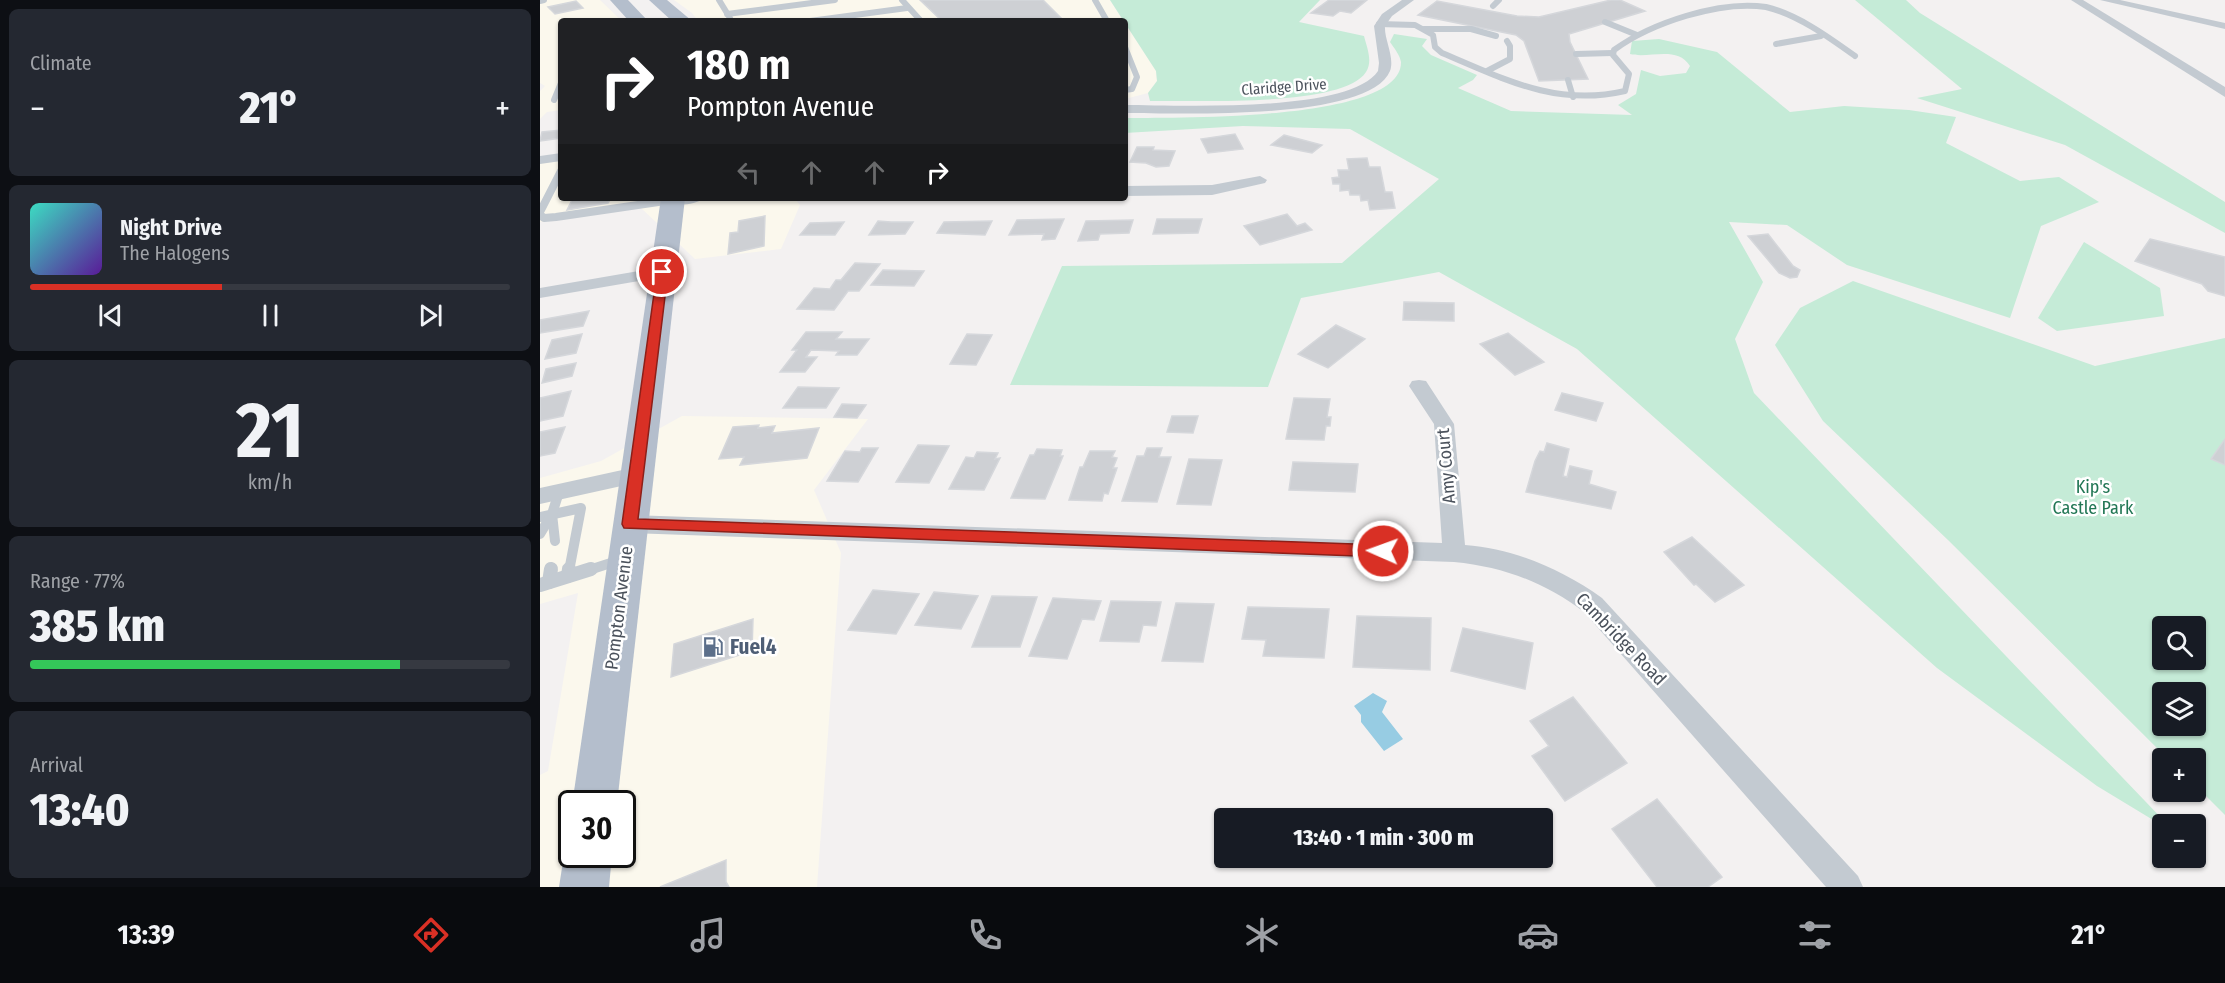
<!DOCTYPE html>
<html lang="en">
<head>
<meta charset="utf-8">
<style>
  body { margin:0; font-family:"Fira Sans Condensed",sans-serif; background:#242831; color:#f1f3f6; height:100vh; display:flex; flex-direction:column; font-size:22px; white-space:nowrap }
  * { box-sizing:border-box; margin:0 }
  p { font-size:20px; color:#9ea1a6 }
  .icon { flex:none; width:33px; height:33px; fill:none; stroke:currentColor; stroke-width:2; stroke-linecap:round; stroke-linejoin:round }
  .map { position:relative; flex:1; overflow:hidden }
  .panel { display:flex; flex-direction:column; gap:9px; padding:9px; background:#0d0f14; width:540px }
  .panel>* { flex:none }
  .guide { position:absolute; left:18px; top:18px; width:570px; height:183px; border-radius:6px; box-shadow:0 2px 4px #0004; background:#202124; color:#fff; overflow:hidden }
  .buttons { position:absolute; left:1612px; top:616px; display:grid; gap:12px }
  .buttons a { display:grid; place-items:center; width:54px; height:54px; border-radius:6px; background:#171b24; box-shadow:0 2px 4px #0004; font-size:30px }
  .speed { position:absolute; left:18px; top:790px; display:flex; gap:12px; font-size:30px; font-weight:700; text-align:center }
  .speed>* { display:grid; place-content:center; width:78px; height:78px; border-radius:50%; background:#171b24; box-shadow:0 2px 4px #0004; line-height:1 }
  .speed .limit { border:3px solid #111; border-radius:9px; background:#fff; color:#111 }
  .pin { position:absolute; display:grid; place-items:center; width:51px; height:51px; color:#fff; margin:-26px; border:3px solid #fff; border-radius:50%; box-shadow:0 2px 6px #0007 }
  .me { position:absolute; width:66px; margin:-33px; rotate:272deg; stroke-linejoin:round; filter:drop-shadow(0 0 4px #0008) }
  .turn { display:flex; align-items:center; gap:21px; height:126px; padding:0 30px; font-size:27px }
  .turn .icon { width:78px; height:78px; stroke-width:2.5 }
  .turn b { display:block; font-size:42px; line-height:51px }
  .lanes { display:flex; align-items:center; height:57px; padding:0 30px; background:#0003; justify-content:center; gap:30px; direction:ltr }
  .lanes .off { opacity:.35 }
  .big { font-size:45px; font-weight:800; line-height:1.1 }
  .panel .tile { flex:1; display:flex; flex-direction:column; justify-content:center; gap:9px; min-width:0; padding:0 21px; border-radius:9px; background:#242831 }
  .panel .dial { align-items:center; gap:0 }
  .dial b { font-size:78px; line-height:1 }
  .song { display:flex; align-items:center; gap:18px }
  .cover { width:72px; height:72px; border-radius:9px; background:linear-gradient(135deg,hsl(170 70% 55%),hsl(270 70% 35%)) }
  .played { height:6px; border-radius:3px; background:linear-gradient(90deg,#d93025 40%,#363941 40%) }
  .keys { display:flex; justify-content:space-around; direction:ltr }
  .heat { display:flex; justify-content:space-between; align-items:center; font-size:33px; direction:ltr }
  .charge { height:9px; border-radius:4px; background:linear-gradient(90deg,#34c759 77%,#363941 0) }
  .trip { position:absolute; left:674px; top:808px; width:339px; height:60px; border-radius:6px; background:#171b24; box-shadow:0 2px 4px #0004; font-weight:800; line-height:60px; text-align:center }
  .menu { display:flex; height:96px; justify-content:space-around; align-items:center; background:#090b0e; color:#9ea1a6 }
  .menu .icon { width:42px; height:42px }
  .menu .active { color:#d93025 }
  .menu b { font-size:27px; color:#f1f3f6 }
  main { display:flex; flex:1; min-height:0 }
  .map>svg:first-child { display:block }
  .commercial { fill:#fbf8ed; fill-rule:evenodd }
  .green { fill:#c5ebd7; fill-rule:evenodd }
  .water { fill:#97cce3 }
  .building { fill:#ced0d4; stroke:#d5d7db; stroke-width:1.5 }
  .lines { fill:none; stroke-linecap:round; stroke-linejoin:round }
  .service-far3 { stroke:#c3cad1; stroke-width:6 }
  .service-far2 { stroke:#c3cad1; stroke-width:8 }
  .service-far1 { stroke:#c3cad1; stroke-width:10 }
  .service { stroke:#c3cad1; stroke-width:14 }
  .minor { fill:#c3cad1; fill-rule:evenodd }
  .primary { fill:#b4becc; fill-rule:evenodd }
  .route { fill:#d93025; stroke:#8d1f18; stroke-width:1.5 }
  .labels { text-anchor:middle; stroke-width:5; stroke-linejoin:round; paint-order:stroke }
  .far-street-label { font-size:15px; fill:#4b525c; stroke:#fff }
  .street-label { font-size:18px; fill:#4b525c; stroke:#fff }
  .park-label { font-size:18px; fill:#275; stroke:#fff }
  .near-service-label { font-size:21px; font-weight:bold; fill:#4e5e75; stroke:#fff; text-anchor:start }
</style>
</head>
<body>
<main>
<section class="panel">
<div class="tile"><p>Climate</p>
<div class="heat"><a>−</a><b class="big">21°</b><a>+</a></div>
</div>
<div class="tile">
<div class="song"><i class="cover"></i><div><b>Night Drive</b><p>The Halogens</p></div></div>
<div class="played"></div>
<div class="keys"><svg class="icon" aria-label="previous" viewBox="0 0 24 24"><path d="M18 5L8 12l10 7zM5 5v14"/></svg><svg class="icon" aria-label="pause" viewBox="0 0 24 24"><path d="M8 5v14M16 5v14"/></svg><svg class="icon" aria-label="next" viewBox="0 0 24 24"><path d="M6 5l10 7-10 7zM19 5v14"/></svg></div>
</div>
<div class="tile dial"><b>21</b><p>km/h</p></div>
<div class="tile"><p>Range · 77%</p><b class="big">385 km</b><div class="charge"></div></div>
<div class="tile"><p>Arrival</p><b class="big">13:40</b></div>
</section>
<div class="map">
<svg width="1685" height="887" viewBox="0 0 1685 887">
  <rect width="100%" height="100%" fill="#f3f1f1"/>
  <g class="commercial">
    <polygon points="0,0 60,0 82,21 21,21 21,110 7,112 0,119 0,91 5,86 0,83"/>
    <polygon points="134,0 570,0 583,21 158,21 152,13"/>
    <polygon points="585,23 616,71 617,81 608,93 585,99"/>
    <polygon points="21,154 21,198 254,198 260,205 241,249 155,259 100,207 0,222 0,163"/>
    <path d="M142,416L328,419L274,490L301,553L277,887H0V775L8,771L38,593L0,604V478L61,461ZM32,804H82V855H32Z"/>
  </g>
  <g class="green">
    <path d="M570,0H780L759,22L824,36C827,48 833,61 826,72C803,108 652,100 610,101L608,93L617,81L616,71Z"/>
    <polygon points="1315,0 1366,0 1380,13 1685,202 1685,233 1525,145 1377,98 1422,89"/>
    <path d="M854,34L887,39L882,46L891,55L937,75L933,80L918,88L971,111L1092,115L1078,105L1096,94L1101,70L1120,76L1146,73L1150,66C1137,45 1109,59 1090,54L1092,41L1119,39L1177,52L1250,112L1304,106L1369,110L1416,117L1406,143L1480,181L1519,177L1559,202L1501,226L1470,318L1307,265L1247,225L1189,222L1223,282L1195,339L1214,393L1628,825L1623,826L1557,786L1397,668L1037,349L899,272L761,298L728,387L470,385L522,266L802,263L899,179L810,129L703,126L585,133V118C627,117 862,123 861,62C860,55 854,48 850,42Z"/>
    <polygon points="1544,242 1620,288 1624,316 1517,331 1498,318"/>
    <path d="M1313,281L1555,366L1685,338V815L1656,786V759H1628L1408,540L1283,421L1235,345L1260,308ZM1623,627H1656V660H1623ZM1623,693H1656V726H1623Z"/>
  </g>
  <polygon class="water" points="833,693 847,701 842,712 863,739 844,751 821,722 821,715 814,706"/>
  <g class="building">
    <polygon points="380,0 503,0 524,21 402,21"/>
    <polygon points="789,0 827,0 811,13 800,11 793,16 771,13"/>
    <polygon points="1071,0 1080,0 1105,11 1029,34 1030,42 1048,79 999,81 984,41 976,35 878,15 897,1 977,16 999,17"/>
    <polygon points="36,1 43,8 15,14 8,7"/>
    <polygon points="21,130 21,138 0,141 2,132"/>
    <polygon points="695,134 703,149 668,153 661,139"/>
    <polygon points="744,135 782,145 772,153 731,145"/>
    <polygon points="597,147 614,147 613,150 635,151 629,166 616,167 606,163 590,162"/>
    <polygon points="827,158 829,167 840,167 845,192 852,192 855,208 830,210 828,200 821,201 820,195 810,195 809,190 800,191 800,184 793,184 792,178 799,177 798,170 809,170 807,159"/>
    <polygon points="33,198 71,198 68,203 27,210"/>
    <polygon points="747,214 757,226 765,223 772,230 720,245 704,226"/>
    <polygon points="225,216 224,246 188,254 190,233 198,232 199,221"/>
    <polygon points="524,219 515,239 502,240 504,234 469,235 477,220"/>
    <polygon points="617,219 662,219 658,233 613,234"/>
    <polygon points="593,220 589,233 560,234 558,240 538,241 546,221"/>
    <polygon points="338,221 351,222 373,222 365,234 329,235"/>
    <polygon points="452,221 445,235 397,233 404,222"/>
    <polygon points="304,222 295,235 260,235 270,223"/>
    <polygon points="1228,234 1253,266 1260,270 1257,277 1250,278 1239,273 1208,236"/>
    <polygon points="1610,239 1685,257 1685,296 1668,291 1662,284 1595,261"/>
    <polygon points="315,263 340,264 319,291 308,291 294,310 257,309 274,288 290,289 296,280 301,280"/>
    <polygon points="343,270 384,271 374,286 331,285"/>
    <polygon points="864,302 914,303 914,321 863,320"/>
    <polygon points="49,311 43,326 0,333 0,320"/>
    <polygon points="796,325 825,339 788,368 758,354"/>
    <polygon points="266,332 302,332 296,339 329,339 317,355 296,355 299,351 271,350 266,357 277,357 265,372 240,372 257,350 252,350"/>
    <polygon points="968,333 1004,362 975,375 940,344"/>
    <polygon points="42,334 36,353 5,359 12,340"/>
    <polygon points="427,334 452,335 436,365 410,364"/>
    <polygon points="36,363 32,376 2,383 6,369"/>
    <polygon points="258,387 299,388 286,408 243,408"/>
    <polygon points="31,391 23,416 0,421 0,398"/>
    <polygon points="1022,393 1063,403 1056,421 1015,410"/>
    <polygon points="754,398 790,399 787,417 791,417 790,426 786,426 784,440 746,439"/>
    <polygon points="302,404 326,405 317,418 294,417"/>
    <polygon points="632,416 658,416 653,433 627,432"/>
    <polygon points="219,425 218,428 235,426 232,433 279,428 267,458 200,465 204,457 179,459 193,427"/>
    <polygon points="25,427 15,453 0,456 0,432"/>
    <polygon points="1685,439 1685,465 1671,459"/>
    <polygon points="1007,443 1029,449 1023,476 1027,477 1030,466 1052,471 1049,484 1076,492 1071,509 986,492 995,461 1000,451 1004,452"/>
    <polygon points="378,445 409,446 389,483 356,482"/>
    <polygon points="322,448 338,448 318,482 287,481 305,451 320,452"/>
    <polygon points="607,448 622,448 619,457 631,457 617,502 582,501 597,456 604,456"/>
    <polygon points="497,449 522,450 520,456 523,456 505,499 471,498 490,455 494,455"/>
    <polygon points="550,451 575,451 572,457 577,458 573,468 577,468 568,494 564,493 562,501 529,500 540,467 543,467"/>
    <polygon points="437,452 458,453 455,459 460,458 444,490 409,489 426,457 434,458"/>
    <polygon points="649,459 682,460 671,505 637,504"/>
    <polygon points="753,462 818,464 815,492 749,490"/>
    <polygon points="1152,537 1204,585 1175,602 1156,584 1154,585 1124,552"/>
    <polygon points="333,590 379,594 356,634 308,630"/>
    <polygon points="394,592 438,596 421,629 375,625"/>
    <polygon points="452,596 497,597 480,647 432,647"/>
    <polygon points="513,598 561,601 554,620 542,619 527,659 489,656"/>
    <polygon points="571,601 621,602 616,626 603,625 599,642 560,641"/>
    <polygon points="636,603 674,604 663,662 622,661"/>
    <polygon points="708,607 789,609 784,658 723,656 726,640 702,639"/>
    <polygon points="817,616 891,618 890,670 813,667"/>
    <polygon points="213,619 212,651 131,677 134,644"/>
    <polygon points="923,628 993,643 985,689 911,671"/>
    <polygon points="1033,697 1087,763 1025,801 992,756 1009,746 990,721"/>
    <polygon points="1117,799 1182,877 1168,887 1117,887 1072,829"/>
    <polygon points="740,858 775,858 774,866 739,864"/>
    <polygon points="186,860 186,882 189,887 120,887"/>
  </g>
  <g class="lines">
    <g class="service-far3">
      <polyline points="179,0 190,18"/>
      <polyline points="362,0 381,21"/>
      <polyline points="555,0 567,21"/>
      <polyline points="0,1 4,0"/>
      <polyline points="953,6 959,0"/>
      <polyline points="187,14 295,0"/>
      <polyline points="270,21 367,8"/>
      <polyline points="1065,22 1097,35"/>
      <path d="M839,24L875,25L893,35L895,47L902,53C964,79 1016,107 1085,91L1089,74L1073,55L1074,50C1111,23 1180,0 1226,7C1257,14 1290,38 1315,56"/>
      <polyline points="884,29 931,29 956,36"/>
      <polyline points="1236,44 1281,36"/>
      <polyline points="585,47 597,77 592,89 585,90"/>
      <polyline points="1036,54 1072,53"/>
      <polyline points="947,71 970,59 970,46 967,41"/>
      <polyline points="1028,80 1033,97"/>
      <polyline points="14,100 21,83"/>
    </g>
    <g class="service-far2">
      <polyline points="0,212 21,171"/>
      <polyline points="0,215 4,218 16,217 132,200"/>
    </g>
    <g class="service-far1">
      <polyline points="12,514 15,541"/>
      <polyline points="0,517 41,508 29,571"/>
      <polyline points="0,534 12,514 19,492"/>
      <polyline points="46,571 80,560"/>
    </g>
    <g class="service">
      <polyline points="28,576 29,569"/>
      <polyline points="9,582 11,569"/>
      <polyline points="0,585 51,569"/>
    </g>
    <g class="minor">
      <path d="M862,0H874L852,16L845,26C844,40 855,57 850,71C829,122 634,113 585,113V105C636,105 809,114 838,71L839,63L834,26L842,14Z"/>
      <polygon points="1531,0 1543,0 1685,87 1685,97"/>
      <polygon points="1560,0 1580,0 1685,23 1685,29"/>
      <polygon points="21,153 21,161 0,164 0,156"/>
      <polygon points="720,176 727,180 725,183 672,195 585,196 585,186 672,185"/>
      <path d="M127,198H164C156,205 138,206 128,203Z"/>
      <polygon points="122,267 131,272 128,276 0,298 0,288"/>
      <path d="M879,380L886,381L914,424L925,545C975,549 1021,569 1062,598L1318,876L1323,887H1286L1044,612C1004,582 964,567 914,562L90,533L82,530L79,524L82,518L90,515L902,543L894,424L869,386L872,381Z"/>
      <polygon points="96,467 104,469 107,475 104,481 0,504 0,488"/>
    </g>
    <g class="primary">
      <polygon points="70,0 88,0 108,21 89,21"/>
      <polygon points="109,0 127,0 152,21 132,21"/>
      <polygon points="121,198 145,198 77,804 32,805"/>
      <polygon points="31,838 32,855 72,855 69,887 19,887 24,855"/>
    </g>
  </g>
  <polygon class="route" points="122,269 128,272 98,519 843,545 850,551 843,557 84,528 82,524 117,272"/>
  <defs>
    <g id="fuel-bare" transform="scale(1.62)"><path d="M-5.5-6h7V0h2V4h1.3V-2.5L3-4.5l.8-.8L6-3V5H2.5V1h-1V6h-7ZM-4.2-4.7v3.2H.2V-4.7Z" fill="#5c6f8a" stroke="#fff" stroke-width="2.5" paint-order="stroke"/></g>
  </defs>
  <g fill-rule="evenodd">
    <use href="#fuel-bare" x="173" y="647"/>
  </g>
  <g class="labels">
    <g class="far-street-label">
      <text transform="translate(744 87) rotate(-4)" y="5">Claridge Drive</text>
    </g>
    <g class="street-label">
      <text transform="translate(906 466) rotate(-95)" y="6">Amy Court</text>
      <text transform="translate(79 608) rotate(-83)" y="6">Pompton Avenue</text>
      <text transform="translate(1081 639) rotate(46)" y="6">Cambridge Road</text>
    </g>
    <g class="park-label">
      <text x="1553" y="493">Kip's<tspan x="1553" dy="21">Castle Park</tspan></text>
    </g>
    <g class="near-service-label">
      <text x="190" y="654">Fuel4</text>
    </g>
  </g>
</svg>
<div class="buttons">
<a><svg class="icon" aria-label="search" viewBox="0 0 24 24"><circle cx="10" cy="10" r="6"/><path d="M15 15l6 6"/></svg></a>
<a><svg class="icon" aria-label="layers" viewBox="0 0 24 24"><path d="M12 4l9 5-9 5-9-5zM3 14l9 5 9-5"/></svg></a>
<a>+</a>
<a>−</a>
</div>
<div class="speed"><div class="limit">30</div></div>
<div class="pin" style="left:122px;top:272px;background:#d93025"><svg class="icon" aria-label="arrive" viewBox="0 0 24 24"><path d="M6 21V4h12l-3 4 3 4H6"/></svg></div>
<svg class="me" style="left:843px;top:551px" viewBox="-20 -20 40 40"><circle r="17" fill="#d93025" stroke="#fff" stroke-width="3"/><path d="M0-11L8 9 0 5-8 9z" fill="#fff"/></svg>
<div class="trip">13:40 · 1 min · 300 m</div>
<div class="guide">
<div class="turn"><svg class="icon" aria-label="right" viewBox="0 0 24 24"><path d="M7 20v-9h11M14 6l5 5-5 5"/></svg><div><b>180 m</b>Pompton Avenue</div></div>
<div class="lanes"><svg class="icon off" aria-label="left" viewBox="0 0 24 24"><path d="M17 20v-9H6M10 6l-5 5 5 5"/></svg><svg class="icon off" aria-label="ahead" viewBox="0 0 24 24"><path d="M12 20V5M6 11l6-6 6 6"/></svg><svg class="icon off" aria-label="ahead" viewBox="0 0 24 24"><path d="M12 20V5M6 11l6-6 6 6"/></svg><svg class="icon" aria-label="right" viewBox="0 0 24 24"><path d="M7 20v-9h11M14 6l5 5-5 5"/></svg></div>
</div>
</div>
</main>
<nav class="menu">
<b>13:39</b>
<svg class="icon active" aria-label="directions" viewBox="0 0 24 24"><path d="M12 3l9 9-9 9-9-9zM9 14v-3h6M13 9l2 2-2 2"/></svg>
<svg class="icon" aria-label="music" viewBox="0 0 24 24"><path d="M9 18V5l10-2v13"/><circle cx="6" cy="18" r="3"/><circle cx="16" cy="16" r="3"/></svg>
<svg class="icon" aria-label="phone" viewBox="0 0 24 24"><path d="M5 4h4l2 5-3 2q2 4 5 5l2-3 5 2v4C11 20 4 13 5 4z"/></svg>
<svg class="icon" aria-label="climate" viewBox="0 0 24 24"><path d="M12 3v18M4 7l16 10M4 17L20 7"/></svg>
<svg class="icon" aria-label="car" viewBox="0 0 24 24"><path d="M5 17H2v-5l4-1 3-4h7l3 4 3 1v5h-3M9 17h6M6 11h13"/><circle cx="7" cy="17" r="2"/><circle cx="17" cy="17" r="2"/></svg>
<svg class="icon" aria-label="filters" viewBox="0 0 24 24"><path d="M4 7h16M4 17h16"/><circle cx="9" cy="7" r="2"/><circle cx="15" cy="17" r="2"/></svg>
<b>21°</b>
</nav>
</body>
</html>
